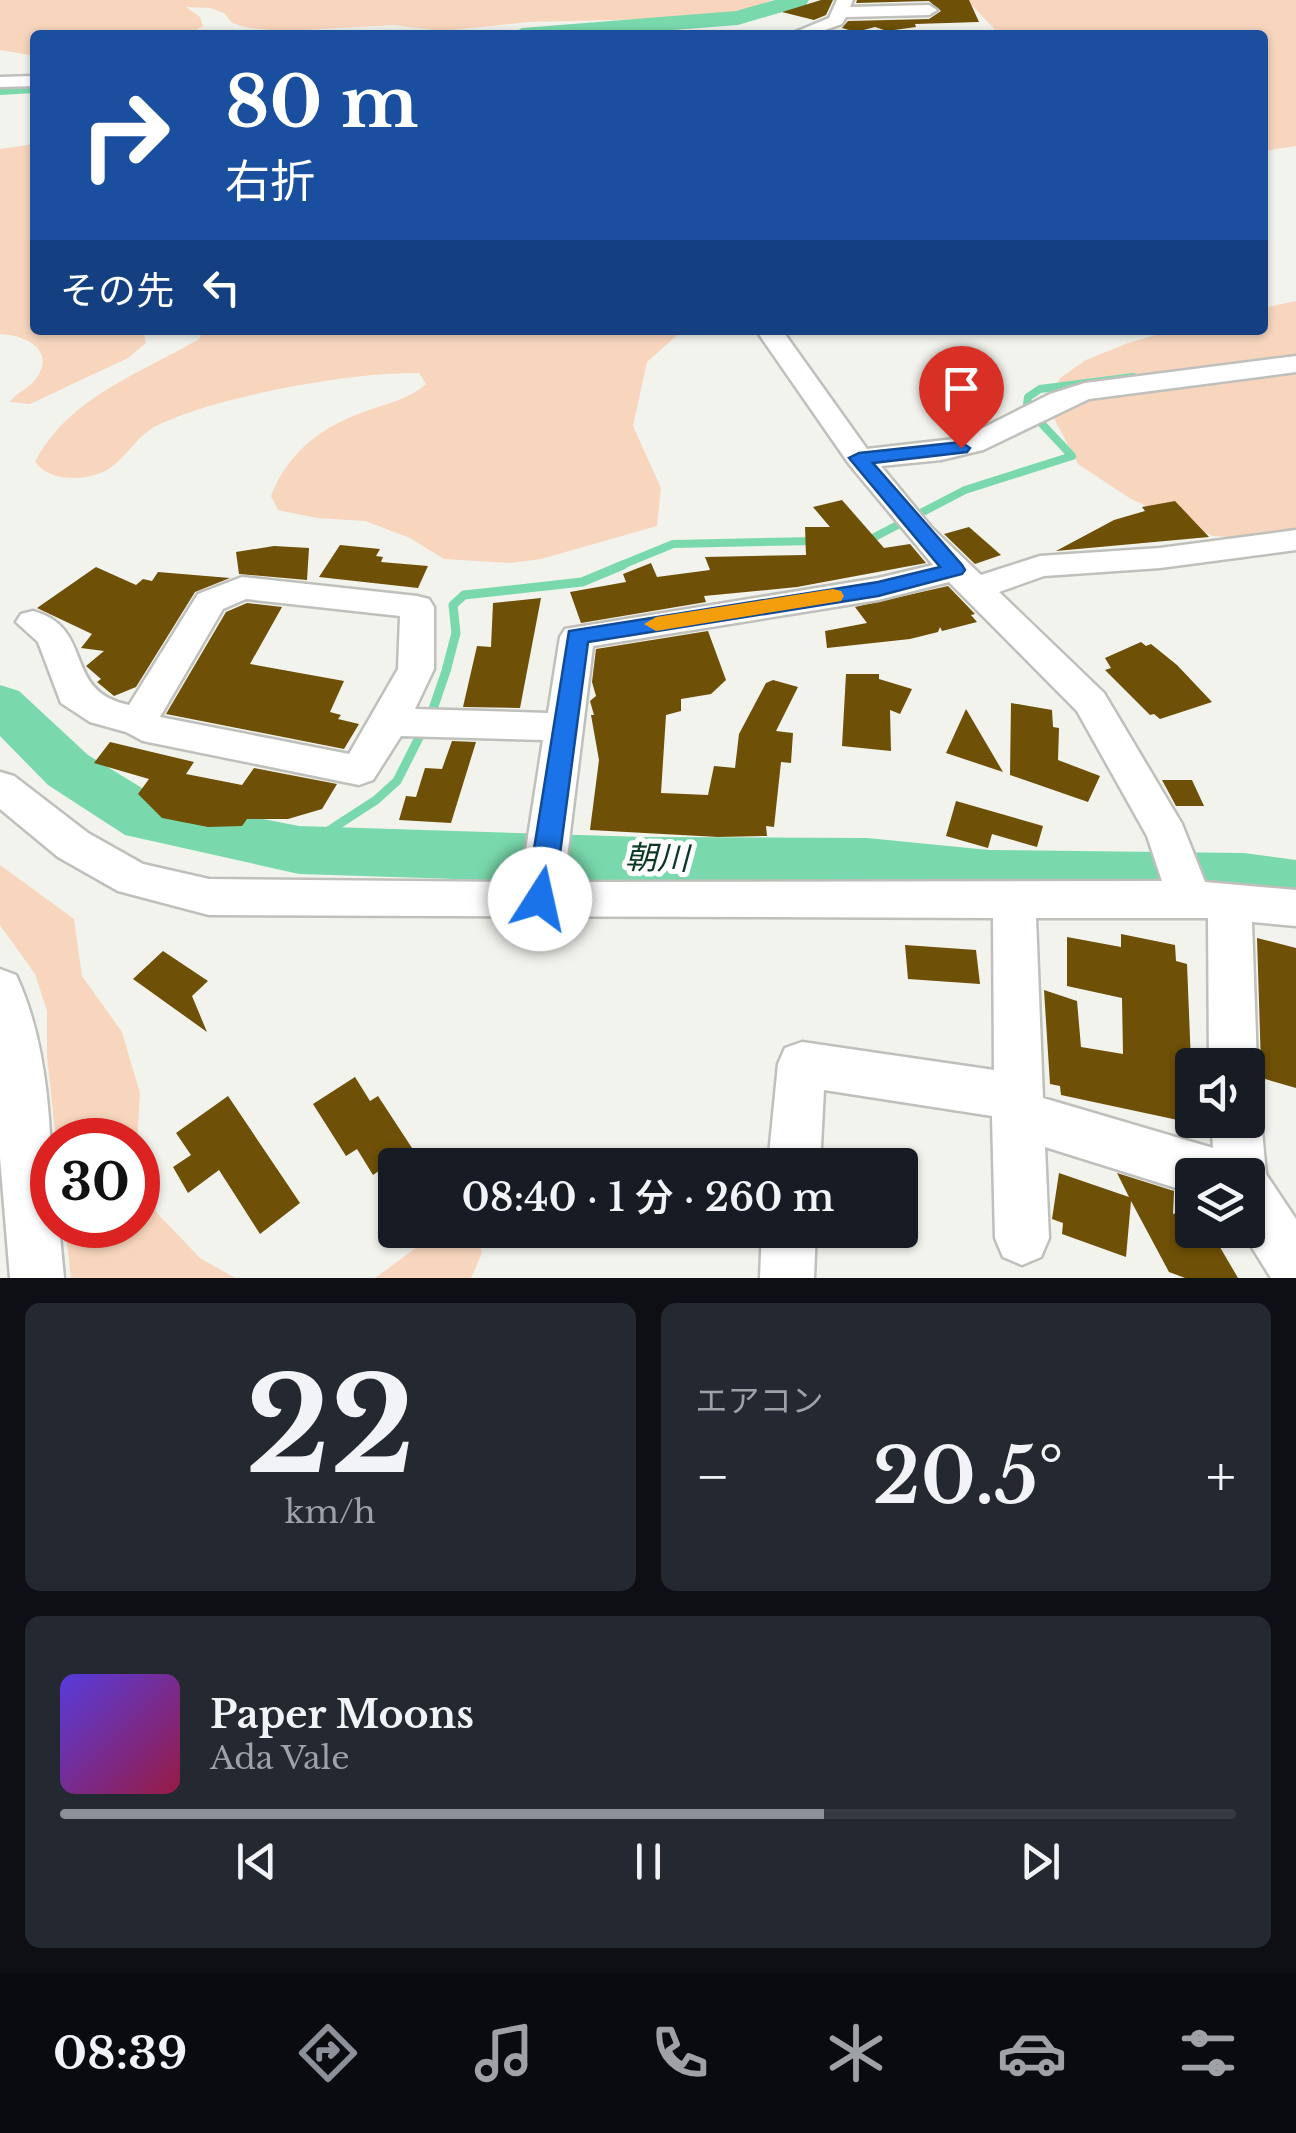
<!DOCTYPE html>
<html lang="ja">
<head>
<meta charset="utf-8">
<style>
  body { margin:0; font-family:"Libre Baskerville","Noto Sans JP",serif; background:#242831; color:#f1f3f6; height:100vh; display:flex; flex-direction:column; font-size:38px; white-space:nowrap }
  * { box-sizing:border-box; margin:0 }
  p { font-size:32px; color:#9ea1a6 }
  .icon { flex:none; width:55px; height:55px; fill:none; stroke:currentColor; stroke-width:2; stroke-linecap:round; stroke-linejoin:round }
  .map { position:relative; height:1278px; overflow:hidden }
  .sheet { display:flex; flex-direction:column; gap:25px; padding:25px; background:#0d0f14; flex:1 }
  .sheet>* { flex:none }
  .banner { position:absolute; left:30px; top:30px; width:1238px; height:305px; border-radius:10px; box-shadow:0 2px 8px #0004; background:#1a4fa0; color:#fff; overflow:hidden }
  .tools { position:absolute; left:1175px; top:1048px; display:grid; gap:20px }
  .tools a { display:grid; place-items:center; width:90px; height:90px; border-radius:10px; background:#171b24; box-shadow:0 2px 8px #0004; font-size:50px }
  .speed { position:absolute; left:30px; top:1118px; display:flex; gap:20px; font-size:50px; font-weight:700; text-align:center }
  .speed>* { display:grid; place-content:center; width:130px; height:130px; border-radius:50%; background:#171b24; box-shadow:0 2px 8px #0004; line-height:1 }
  .speed .limit { border:15px solid #d22; background:#fff; color:#111 }
  .pin { position:absolute; display:grid; place-items:center; width:85px; height:85px; color:#fff; margin:-102px -42px; border-radius:50% 50% 50% 0; rotate:-45deg; box-shadow:0 0 10px #0007 }
  .pin .icon { rotate:45deg }
  .me { position:absolute; width:110px; margin:-55px; rotate:10deg; stroke-linejoin:round; filter:drop-shadow(0 0 8px #0008) }
  .turn { display:flex; align-items:center; gap:35px; height:210px; padding:0 30px; font-size:45px }
  .turn .icon { width:130px; height:130px; stroke-width:2.5 }
  .turn b { display:block; font-size:70px; line-height:85px }
  .then { display:flex; align-items:center; height:95px; padding:0 30px; background:#0003; gap:20px; font-size:38px }
  .big { font-size:75px; font-weight:600; line-height:1.1 }
  .sheet .widget { flex:1; display:flex; flex-direction:column; justify-content:center; gap:15px; min-width:0; padding:0 35px; border-radius:15px; background:#242831 }
  .sheet .dial { align-items:center; gap:0 }
  .dial b { font-size:130px; line-height:1 }
  .song { display:flex; align-items:center; gap:30px }
  .cover { width:120px; height:120px; border-radius:15px; background:linear-gradient(135deg,hsl(250 70% 55%),hsl(340 70% 35%)) }
  .played { height:10px; border-radius:5px; background:linear-gradient(90deg,#8c9099 65%,#363941 65%) }
  .keys { display:flex; justify-content:space-around; direction:ltr }
  .heat { display:flex; justify-content:space-between; align-items:center; font-size:55px; direction:ltr }
  .sheet .tiles { flex:1; display:grid; gap:25px; grid-template-columns:1fr 1fr }
  .widget:last-child { grid-column:span 2 }
  .trip { position:absolute; left:378px; top:1148px; width:540px; height:100px; border-radius:10px; background:#171b24; box-shadow:0 2px 8px #0004; font-weight:600; line-height:100px; text-align:center }
  .dock { display:flex; height:160px; justify-content:space-around; align-items:center; background:#090b0e; color:#9ea1a6 }
  .dock .icon { width:70px; height:70px }
  .dock .selected { color:#8c9099 }
  .dock b { font-size:45px; color:#f1f3f6 }
  .map>svg:first-child { display:block }
  .green { fill:#f8d6be }
  .lines { fill:none; stroke-linecap:round; stroke-linejoin:round }
  .stream-far1 { stroke:#79d9ac; stroke-width:8 }
  .stream { stroke:#79d9ac; stroke-width:9 }
  .river { fill:#79d9ac; fill-rule:evenodd }
  .building { fill:#6e5006 }
  .minor-casing { stroke:#bfc0bb; stroke-width:5 }
  .minor { fill:#fff; fill-rule:evenodd }
  .route { fill:#1a73e8; stroke:#114b97; stroke-width:2.5 }
  .slow { fill:#f59e0b }
  .labels { text-anchor:middle; stroke-width:10; stroke-linejoin:round; paint-order:stroke }
  .water-label { font-size:32px; font-style:italic; fill:#0b3725; stroke:#fff }
</style>
</head>
<body>
<div class="map">
<svg width="1296" height="1278" viewBox="0 0 1296 1278">
  <rect width="100%" height="100%" fill="#f2f3ed"/>
  <g class="green">
    <polygon points="0,0 773,0 739,12 700,18 529,22 441,31 393,25 284,31 249,28 232,23 224,13 210,8 186,7 200,17 203,26 189,35 35,35 35,56 0,50"/>
    <polygon points="967,0 1296,0 1296,146 1263,151 1262,35 1000,35"/>
    <path d="M35,144V330H143L146,343L128,358L30,404L10,402C17,392 28,389 35,380C58,350 25,335 0,334V149Z"/>
    <polygon points="1296,301 1296,542 1213,536 1131,499 1078,464 1048,407 1060,378 1086,360 1128,343 1174,330 1262,330 1263,308"/>
    <path d="M204,330H683L647,362L633,426L661,488L657,526L541,559L511,563L444,559L410,538L365,521L317,518L278,510L271,496C288,451 324,425 369,410C389,403 411,398 426,384L419,373C351,372 217,396 156,426C132,439 124,465 98,474C77,481 48,480 35,462C70,396 138,375 199,339Z"/>
    <polygon points="0,865 74,919 82,976 122,1032 140,1093 137,1140 56,1140 47,1056 47,1011 35,974 0,925"/>
    <polygon points="138,1155 157,1213 200,1258 235,1278 71,1278 65,1225 138,1225"/>
    <polygon points="453,1230 475,1230 482,1253 471,1278 375,1278 435,1234"/>
  </g>
  <g class="lines">
    <g class="stream-far1">
      <polyline points="1027,404 1028,397 1040,389 1133,377"/>
      <polyline points="865,542 965,490 1072,456 1042,424"/>
      <polyline points="617,567 673,544 815,541"/>
    </g>
    <polyline class="stream" points="299,850 376,800 397,781 432,712 446,671 456,633 453,605 464,595 582,582 623,565"/>
    <g class="river">
      <polygon points="775,0 809,0 806,5 738,25 609,35 510,35 522,28 736,11"/>
      <polygon points="35,77 35,93 0,95 0,79"/>
      <polygon points="0,685 19,691 88,755 160,799 299,826 644,837 867,838 989,850 1244,853 1296,860 1296,910 1244,903 989,898 867,886 644,885 299,874 125,835 48,785 0,736"/>
    </g>
  </g>
  <g class="building">
    <polygon points="821,0 833,0 826,15 814,20 782,12"/>
    <polygon points="857,0 969,0 979,22 915,24 916,27 887,31 875,27 856,32 842,28 848,21 929,19 941,11 929,1 856,3"/>
    <polygon points="842,500 884,548 910,544 926,563 797,587 704,596 706,602 581,623 570,592 626,582 623,574 651,563 657,577 710,570 705,557 806,555 805,527 830,527 813,507"/>
    <polygon points="1175,501 1209,537 1056,551 1114,520 1145,511 1142,507"/>
    <polygon points="969,527 1001,555 975,564 944,534"/>
    <polygon points="340,545 380,549 376,556 383,557 381,562 428,566 418,588 319,577"/>
    <polygon points="274,546 309,548 307,580 239,574 236,552"/>
    <polygon points="96,567 136,585 143,579 152,581 158,572 230,578 195,592 136,687 114,696 97,682 101,679 86,666 104,651 81,648 92,634 37,608"/>
    <polygon points="948,586 975,614 971,615 977,622 942,631 940,627 938,632 910,639 827,648 825,631 867,623 855,607"/>
    <polygon points="541,598 520,708 463,707 477,646 491,647 493,603"/>
    <polygon points="247,603 282,607 250,664 344,681 330,712 341,715 338,719 359,724 344,749 166,714 226,612"/>
    <polygon points="708,631 726,680 711,694 681,699 681,711 666,715 661,793 708,795 714,766 735,768 739,734 766,683 773,680 798,687 776,731 793,733 791,763 781,762 774,827 766,826 767,836 718,837 590,830 599,760 591,715 594,715 590,701 596,696 592,682 596,649"/>
    <polygon points="1141,642 1146,646 1151,644 1177,665 1212,702 1160,719 1154,714 1150,715 1105,670 1111,668 1105,658"/>
    <polygon points="846,674 879,674 879,679 912,689 900,714 890,710 891,751 842,746"/>
    <polygon points="1011,703 1052,710 1053,727 1059,728 1058,760 1100,776 1088,802 1010,775"/>
    <polygon points="966,709 1003,772 946,753"/>
    <polygon points="452,741 476,742 451,823 399,820 406,796 416,797 425,768 442,769"/>
    <polygon points="110,742 194,762 186,774 242,785 254,768 337,784 322,809 288,819 247,819 242,826 208,827 162,818 138,794 149,779 94,763"/>
    <polygon points="1162,780 1192,780 1204,806 1176,806"/>
    <polygon points="956,801 1043,826 1037,847 992,834 988,848 946,836"/>
    <polygon points="1121,934 1175,945 1176,961 1187,964 1192,1088 1192,1109 1186,1107 1187,1122 1061,1095 1060,1086 1050,1084 1044,990 1077,1001 1081,1047 1123,1054 1122,998 1067,986 1067,937 1121,947"/>
    <polygon points="1257,938 1296,948 1296,1088 1255,1076 1261,1065"/>
    <polygon points="905,945 976,950 980,984 908,979"/>
    <polygon points="163,951 208,981 192,996 207,1032 133,979"/>
    <polygon points="355,1077 370,1101 378,1096 412,1148 373,1175 357,1149 346,1156 313,1104"/>
    <polygon points="228,1096 300,1203 260,1234 219,1170 188,1193 173,1167 191,1155 176,1133"/>
    <polygon points="1059,1173 1129,1197 1117,1173 1174,1191 1173,1214 1192,1208 1192,1230 1210,1230 1238,1278 1185,1278 1169,1272 1131,1201 1126,1257 1062,1234 1063,1223 1052,1219"/>
  </g>
  <g class="lines">
    <g class="minor-casing">
      <g id="minor">
        <polygon points="837,0 853,0 850,7 929,5 937,10 929,15 846,17 842,24 811,35 788,35 829,18"/>
        <polygon points="35,76 35,86 0,87 0,77"/>
        <path d="M756,330H782L867,449L963,438L1050,394L1085,383L1296,356V372L1089,399L983,450L941,460L881,466L932,528L981,575L1040,556L1160,548L1296,530V550L1160,568L1044,576L999,592L1104,693L1182,824L1205,882L1296,890V926L1252,922L1257,1065L1248,1082V1065H1209L1208,918H1036L1043,1098L1213,1148L1211,1120H1248V1101L1254,1103L1261,1120L1266,1174L1296,1219V1278H1271L1241,1230H1248V1175H1192V1193L1045,1147L1049,1238L1041,1257L1022,1265L1003,1257L995,1238L992,1116L824,1090L820,1165H768L778,1064L785,1048L802,1042L994,1070L993,918L209,915L118,891L58,857L0,809V772L14,776L88,833L143,864L209,879L521,882L543,740L401,736L373,780L359,785L143,741L126,732L90,722L61,703L38,642L16,622L21,614L33,611C96,628 61,691 129,705L198,594L242,577L417,596L429,599L434,607V669L415,709L548,713L560,637L565,629L878,578L933,565L849,464ZM949,582L1077,711L1147,836L1162,881L564,882L593,646L878,600ZM246,599L400,616L398,669L349,754L160,717L223,609Z"/>
        <path d="M0,969L16,975C51,1049 52,1145 52,1225H59L64,1278H10L0,1157Z"/>
        <polygon points="762,1230 816,1230 814,1278 760,1278"/>
      </g>
    </g>
    <use href="#minor" class="minor"/>
  </g>
  <polygon class="route" points="961,442 970,448 967,452 873,463 962,565 965,570 962,574 878,596 588,642 554,899 550,907 540,911 530,907 526,899 569,631 878,582 940,567 849,458 859,453"/>
  <polygon class="slow" points="833,589 841,591 844,596 841,601 656,631 644,624 656,617"/>
  <g class="labels">
    <g class="water-label">
      <text transform="translate(657 858) rotate(1)" y="11">朝川</text>
    </g>
  </g>
</svg>
<div class="tools">
<a><svg class="icon" aria-label="sound" viewBox="0 0 24 24"><path d="M4 9h4l5-4v14l-5-4H4zM17 9q2 3 0 6"/></svg></a>
<a><svg class="icon" aria-label="layers" viewBox="0 0 24 24"><path d="M12 4l9 5-9 5-9-5zM3 14l9 5 9-5"/></svg></a>
</div>
<div class="speed"><div class="limit">30</div></div>
<div class="pin" style="left:961px;top:448px;background:#d93025"><svg class="icon" aria-label="arrive" viewBox="0 0 24 24"><path d="M6 21V4h12l-3 4 3 4H6"/></svg></div>
<svg class="me" style="left:540px;top:899px" viewBox="-20 -20 40 40"><circle r="19" fill="#fff"/><path d="M0-13L10 11 0 6-10 11z" fill="#1a73e8"/></svg>
<div class="trip">08:40 · 1 分 · 260 m</div>
<div class="banner">
<div class="turn"><svg class="icon" aria-label="right" viewBox="0 0 24 24"><path d="M7 20v-9h11M14 6l5 5-5 5"/></svg><div><b>80 m</b>右折</div></div>
<div class="then">その先<svg class="icon" aria-label="left" viewBox="0 0 24 24"><path d="M17 20v-9H6M10 6l-5 5 5 5"/></svg></div>
</div>
</div>
<section class="sheet">
<div class="tiles">
<div class="widget dial"><b>22</b><p>km/h</p></div>
<div class="widget"><p>エアコン</p>
<div class="heat"><a>−</a><b class="big">20.5°</b><a>+</a></div>
</div>
<div class="widget">
<div class="song"><i class="cover"></i><div><b>Paper Moons</b><p>Ada Vale</p></div></div>
<div class="played"></div>
<div class="keys"><svg class="icon" aria-label="previous" viewBox="0 0 24 24"><path d="M18 5L8 12l10 7zM5 5v14"/></svg><svg class="icon" aria-label="pause" viewBox="0 0 24 24"><path d="M8 5v14M16 5v14"/></svg><svg class="icon" aria-label="next" viewBox="0 0 24 24"><path d="M6 5l10 7-10 7zM19 5v14"/></svg></div>
</div>
</div>
</section>
<nav class="dock">
<b>08:39</b>
<svg class="icon selected" aria-label="directions" viewBox="0 0 24 24"><path d="M12 3l9 9-9 9-9-9zM9 14v-3h6M13 9l2 2-2 2"/></svg>
<svg class="icon" aria-label="music" viewBox="0 0 24 24"><path d="M9 18V5l10-2v13"/><circle cx="6" cy="18" r="3"/><circle cx="16" cy="16" r="3"/></svg>
<svg class="icon" aria-label="phone" viewBox="0 0 24 24"><path d="M5 4h4l2 5-3 2q2 4 5 5l2-3 5 2v4C11 20 4 13 5 4z"/></svg>
<svg class="icon" aria-label="climate" viewBox="0 0 24 24"><path d="M12 3v18M4 7l16 10M4 17L20 7"/></svg>
<svg class="icon" aria-label="car" viewBox="0 0 24 24"><path d="M5 17H2v-5l4-1 3-4h7l3 4 3 1v5h-3M9 17h6M6 11h13"/><circle cx="7" cy="17" r="2"/><circle cx="17" cy="17" r="2"/></svg>
<svg class="icon" aria-label="filters" viewBox="0 0 24 24"><path d="M4 7h16M4 17h16"/><circle cx="9" cy="7" r="2"/><circle cx="15" cy="17" r="2"/></svg>
</nav>
</body>
</html>
